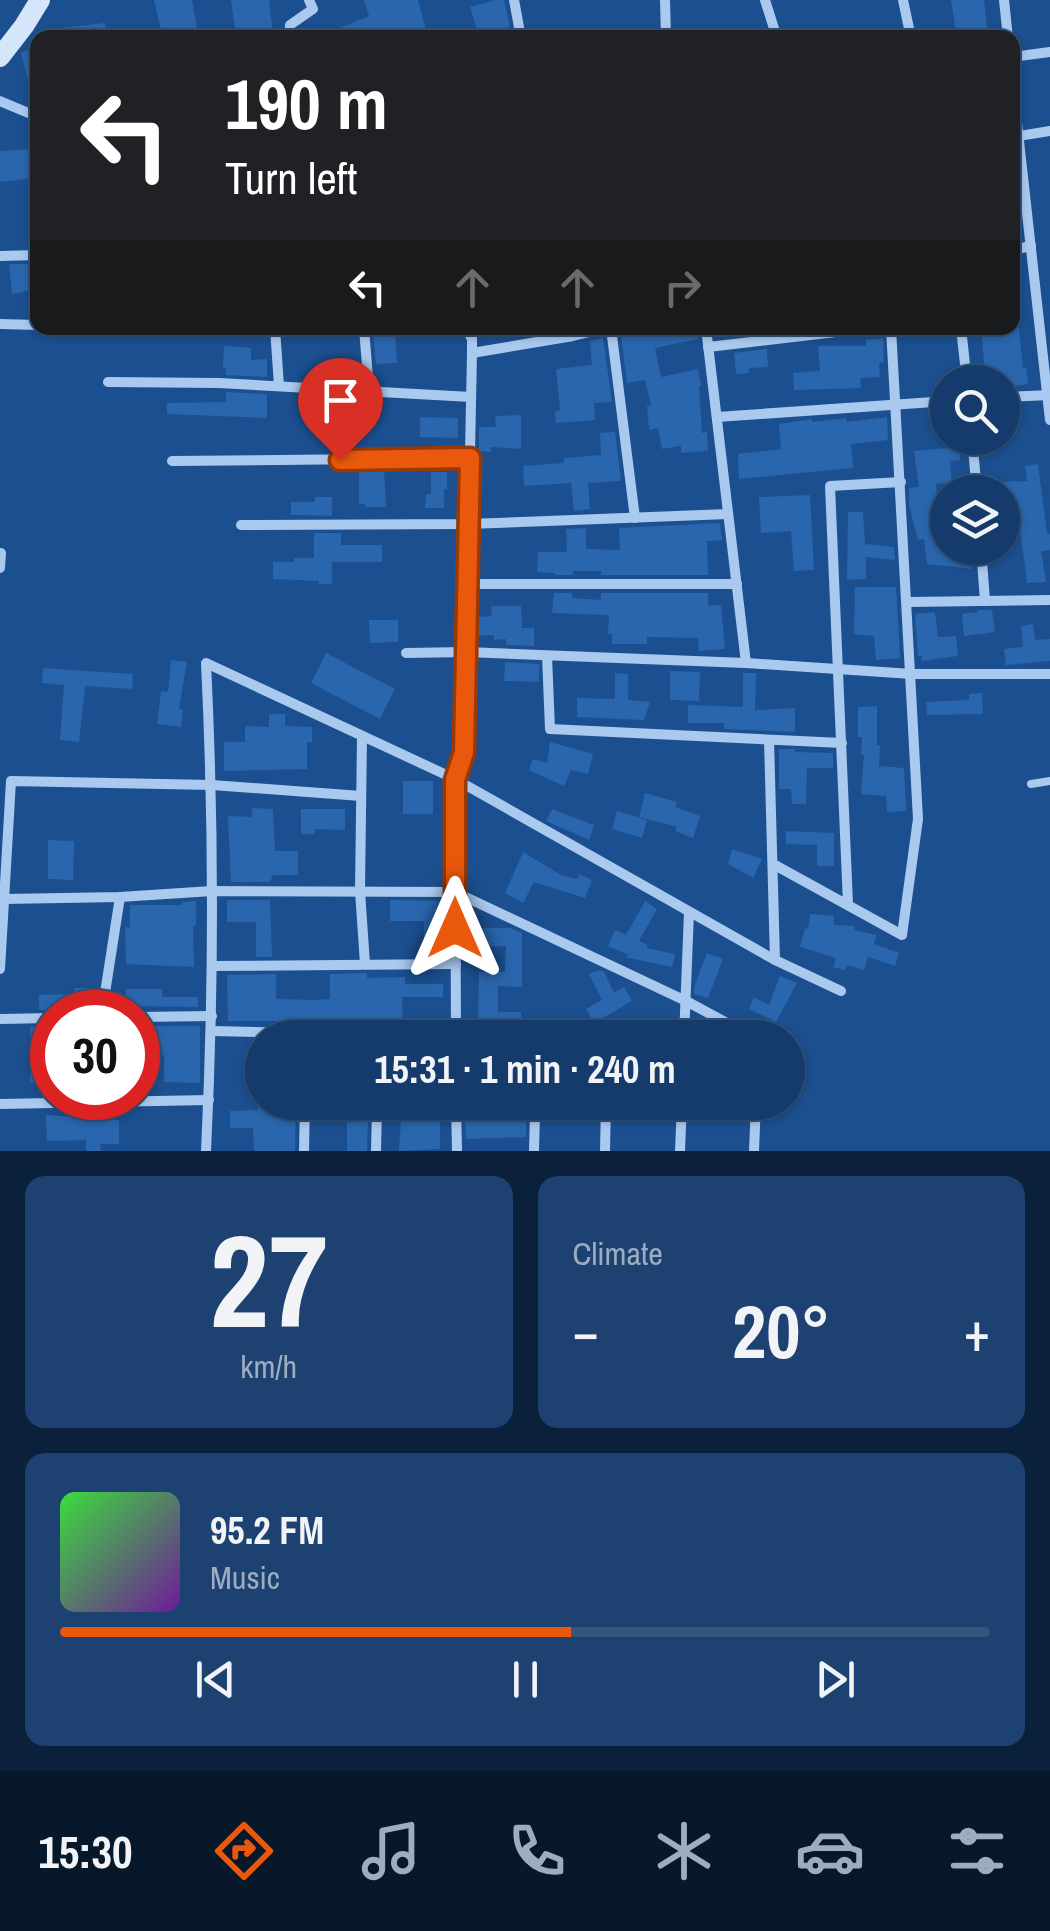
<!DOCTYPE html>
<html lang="en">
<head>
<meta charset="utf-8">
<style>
  body { margin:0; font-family:"Archivo Narrow",sans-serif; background:#1d4271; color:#f1f3f6; height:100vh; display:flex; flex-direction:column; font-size:38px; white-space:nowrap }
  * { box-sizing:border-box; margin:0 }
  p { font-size:32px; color:#9dadc1 }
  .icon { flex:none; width:55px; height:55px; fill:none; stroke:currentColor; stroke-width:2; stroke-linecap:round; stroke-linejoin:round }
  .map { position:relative; height:1151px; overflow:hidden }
  .details { display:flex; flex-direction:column; gap:25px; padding:25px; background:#0b203b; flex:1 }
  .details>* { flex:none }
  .hud { position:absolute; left:30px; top:30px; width:990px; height:305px; border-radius:20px; box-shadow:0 2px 8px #0004,0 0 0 2px #33557e; background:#202124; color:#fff; overflow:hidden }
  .fabs { position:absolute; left:930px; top:365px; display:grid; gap:20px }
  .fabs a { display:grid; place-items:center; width:90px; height:90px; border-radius:50%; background:#143b6b; box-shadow:0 2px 8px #0004,0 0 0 2px #33557e; font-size:50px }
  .speed { position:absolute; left:30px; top:990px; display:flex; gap:20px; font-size:50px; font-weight:700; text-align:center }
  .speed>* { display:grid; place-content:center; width:130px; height:130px; border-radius:50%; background:#143b6b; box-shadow:0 2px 8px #0004,0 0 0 2px #33557e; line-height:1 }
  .speed .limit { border:15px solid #d22; background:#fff; color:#111 }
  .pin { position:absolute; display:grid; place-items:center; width:85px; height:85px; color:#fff; margin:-102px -42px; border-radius:50% 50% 50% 0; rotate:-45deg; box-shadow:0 0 10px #0007 }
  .pin .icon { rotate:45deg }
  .me { position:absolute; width:110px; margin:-55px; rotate:0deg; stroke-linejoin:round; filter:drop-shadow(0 0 8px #0008) }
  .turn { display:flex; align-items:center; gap:35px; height:210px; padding:0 30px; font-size:45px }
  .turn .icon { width:130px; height:130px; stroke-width:2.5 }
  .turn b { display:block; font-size:70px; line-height:85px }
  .lanes { display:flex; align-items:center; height:95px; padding:0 30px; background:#0003; justify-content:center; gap:50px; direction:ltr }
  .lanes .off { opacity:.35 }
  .big { font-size:75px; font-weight:800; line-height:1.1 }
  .details .tile { flex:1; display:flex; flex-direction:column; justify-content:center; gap:15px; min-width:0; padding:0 35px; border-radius:20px; background:#1d4271 }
  .details .dial { align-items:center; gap:0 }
  .dial b { font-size:130px; line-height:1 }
  .song { display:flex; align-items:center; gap:30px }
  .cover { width:120px; height:120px; border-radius:15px; background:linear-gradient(135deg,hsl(120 70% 55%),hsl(280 70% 35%)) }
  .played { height:10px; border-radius:5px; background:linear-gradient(90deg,#ea580c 55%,#33557e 55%) }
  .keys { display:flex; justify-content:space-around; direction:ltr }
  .heat { display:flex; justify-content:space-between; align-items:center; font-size:55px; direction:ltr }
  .details .tiles { flex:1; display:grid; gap:25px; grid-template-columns:1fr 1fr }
  .tile:last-child { grid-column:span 2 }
  .trip { position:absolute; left:245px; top:1020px; width:560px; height:100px; border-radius:50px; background:#143b6b; box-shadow:0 2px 8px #0004,0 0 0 2px #33557e; font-weight:800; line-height:100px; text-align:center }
  .menu { display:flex; height:160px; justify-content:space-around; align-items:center; background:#08182b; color:#9dadc1 }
  .menu .icon { width:70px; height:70px }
  .menu .current { color:#ea580c }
  .menu b { font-size:45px; color:#f1f3f6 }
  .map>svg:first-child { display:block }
  .building { fill:#2a66ad }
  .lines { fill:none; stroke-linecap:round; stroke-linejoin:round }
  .lane { stroke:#a9c9ee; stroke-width:8 }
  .street { stroke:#a9c9ee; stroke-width:10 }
  .secondary { stroke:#d6e6fa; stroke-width:20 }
  .route-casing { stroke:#983908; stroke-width:25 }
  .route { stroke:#ea580c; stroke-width:18 }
</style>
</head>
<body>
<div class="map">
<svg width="1050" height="1151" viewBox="0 0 1050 1151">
  <rect width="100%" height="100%" fill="#1b4f8f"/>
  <g class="building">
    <polygon points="154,0 192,0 198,35 163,38"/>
    <polygon points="231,0 269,0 273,33 236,38"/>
    <polygon points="364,0 418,0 428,38 315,38 369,16"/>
    <polygon points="495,0 504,0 510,27 479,36 470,7"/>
    <polygon points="951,0 984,0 988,38 957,38"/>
    <polygon points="105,23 107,38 52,38 52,29"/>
    <polygon points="38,46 38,100 33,100 21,53"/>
    <polygon points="32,149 35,178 0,182 0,151"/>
    <polygon points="9,264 38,264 38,289 12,294"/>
    <polygon points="631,328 697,328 698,339 655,348 661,377 698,369 701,386 699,386 702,433 707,432 708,451 681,453 681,446 662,449 658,428 649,430 647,406 651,406 645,380 627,383 620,329"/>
    <polygon points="981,328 1019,328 1023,368 1026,368 1028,384 1007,387 1007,382 986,382"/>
    <polygon points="395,330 397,363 376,364 373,331"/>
    <polygon points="603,338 612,402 594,403 595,420 556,423 555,411 560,410 556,369 592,365 590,341"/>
    <polygon points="883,338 884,362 879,363 880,377 860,378 861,388 794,390 793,373 820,371 818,346 866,346 866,340"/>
    <polygon points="224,346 251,348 251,360 267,359 267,377 226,375 226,368 223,368"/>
    <polygon points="767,349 768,367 749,368 749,373 736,374 734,353"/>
    <polygon points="226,392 267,394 267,418 167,414 167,403 226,402"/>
    <polygon points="521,415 521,449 491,447 491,452 479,451 479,427 496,427 495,416"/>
    <polygon points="420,417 458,418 458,438 420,437"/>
    <polygon points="887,417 888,440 851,444 853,468 739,479 738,454 781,449 779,424 812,419 812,422 846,418 847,422"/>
    <polygon points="615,432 621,481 588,483 590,509 574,511 571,483 524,486 523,466 564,463 564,458 601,455 600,433"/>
    <polygon points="960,447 960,460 950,461 952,483 936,484 939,526 948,525 948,548 971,548 972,569 927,564 924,539 918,540 909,505 909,488 919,487 914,451"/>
    <polygon points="1038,464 1047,534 1050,534 1050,550 1041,551 1046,582 1027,583 1019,520 1002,521 1002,482 1027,481 1025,466"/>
    <polygon points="359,470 384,470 386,507 365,507 366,504 359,504"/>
    <polygon points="431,472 447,472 447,489 444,489 444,508 425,508 426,494 431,494"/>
    <polygon points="810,495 814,570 794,571 791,531 761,533 759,497"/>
    <polygon points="315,497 332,497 332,516 291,515 291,502 315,502"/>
    <polygon points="848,512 863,512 865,544 894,547 895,560 866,557 866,579 847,580"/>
    <polygon points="720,523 722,540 707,541 708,575 601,575 601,571 573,571 573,575 555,575 555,573 537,572 538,552 567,552 566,529 586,528 586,549 620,550 619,528"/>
    <polygon points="314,533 341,533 341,545 382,545 382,562 332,562 332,584 319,584 319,581 273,579 273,562 294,562 294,558 314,558"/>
    <polygon points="855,587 896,587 900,658 876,660 874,636 854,634"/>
    <polygon points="554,593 572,593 572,598 601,600 601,593 708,593 708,606 721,605 725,649 699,651 698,638 647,637 647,644 612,644 612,634 608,634 609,615 552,613"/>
    <polygon points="491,606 521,606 522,628 534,628 534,646 506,645 506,639 494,640 494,635 475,636 477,617 492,616"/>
    <polygon points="978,610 992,610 995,632 964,636 962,614 978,612"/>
    <polygon points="935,612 938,637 956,636 958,656 922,661 922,656 918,656 915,614"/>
    <polygon points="369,620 398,620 398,642 370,643"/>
    <polygon points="1033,624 1035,640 1050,639 1050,661 1006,665 1004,649 1023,647 1021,626"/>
    <polygon points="326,653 395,689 380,719 311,683"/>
    <polygon points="171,660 187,662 179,709 183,710 181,727 157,724 161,691 168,692"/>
    <polygon points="505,662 539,664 539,682 504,681"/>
    <polygon points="43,668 133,674 132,689 85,686 79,742 60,740 64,685 42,683"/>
    <polygon points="670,671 700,672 699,701 670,700"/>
    <polygon points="615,673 628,674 628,700 650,702 644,720 577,717 577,698 615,699"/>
    <polygon points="743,673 756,673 755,710 795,708 795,732 724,729 724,723 688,723 688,705 743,707"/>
    <polygon points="982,693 983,714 927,715 926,702 969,700 969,694"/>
    <polygon points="877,706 877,745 880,745 879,766 904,768 906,811 887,812 886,796 861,794 864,755 861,755 862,737 858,737 858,707"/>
    <polygon points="269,714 285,714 285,726 312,727 312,742 307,742 307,769 224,771 224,742 245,742 245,726 269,727"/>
    <polygon points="550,742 593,754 588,774 571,770 564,786 529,770 533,759 547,763"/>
    <polygon points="779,749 795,749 795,752 833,753 833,768 807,768 806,804 792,804 791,789 779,789"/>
    <rect x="403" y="781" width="30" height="33"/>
    <polygon points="645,793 677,802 675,807 700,816 693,838 675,831 677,827 639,817"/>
    <polygon points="252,808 273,809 275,851 298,851 298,875 273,875 270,882 231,882 228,816 252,817"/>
    <polygon points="301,809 345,809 345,830 315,829 315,834 301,834"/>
    <polygon points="552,809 594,825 589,840 546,821"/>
    <polygon points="617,811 647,820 642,838 612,829"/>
    <polygon points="786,831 834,833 834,866 817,866 817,845 786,844"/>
    <polygon points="48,840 74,841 73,880 48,879"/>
    <polygon points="732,849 762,859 753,878 728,864"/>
    <polygon points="523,852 561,875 577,879 579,874 592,880 585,898 534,882 523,903 505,893"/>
    <polygon points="227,900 270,900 272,957 256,957 256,922 227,922"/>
    <polygon points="390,900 447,901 447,948 424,948 424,921 390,921"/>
    <polygon points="196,901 196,926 193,926 194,967 126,964 125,927 130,928 130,905 182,905 182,902"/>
    <polygon points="645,901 657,909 639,941 648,945 646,948 675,954 672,967 625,957 629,955 608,946 615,930 626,935"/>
    <polygon points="810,914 834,916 834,925 855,926 854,930 876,935 874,944 899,953 895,966 868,957 864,970 847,965 845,970 833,967 836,958 800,947 805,928 808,929"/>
    <polygon points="474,928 510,928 522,933 522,987 498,986 498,1012 521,1012 521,1025 484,1026 484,1023 478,1023 479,972 505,972 506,946 475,947"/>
    <polygon points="707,953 723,959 708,998 694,994 695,984"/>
    <polygon points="599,970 604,972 614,993 624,987 632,1001 594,1023 586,1009 602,1000 589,974"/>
    <polygon points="367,973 367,978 405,977 405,984 443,984 443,997 402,997 403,1024 339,1023 338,1021 228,1021 227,975 276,974 276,999 316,1000 330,999 330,974"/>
    <polygon points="780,976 797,983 776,1022 749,1009 754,997 769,1005"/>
    <polygon points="74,988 88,988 87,1012 39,1010 39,995 74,994"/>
    <polygon points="126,989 162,989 162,997 198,997 198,1007 126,1006"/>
    <polygon points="148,1026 200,1026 200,1083 164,1082 164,1055 138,1055 138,1039 148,1039"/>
    <polygon points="30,1027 52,1027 52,1051 45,1051 45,1083 30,1083"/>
    <polygon points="258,1102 296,1102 295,1151 254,1151 253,1128 230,1128 230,1111 258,1110"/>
    <polygon points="46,1115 119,1120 119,1144 100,1144 101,1151 86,1151 86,1140 47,1141"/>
    <polygon points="347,1119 368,1120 367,1151 347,1151"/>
    <polygon points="401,1119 440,1119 440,1149 399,1151"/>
    <polygon points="465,1122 526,1122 526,1137 466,1139"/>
  </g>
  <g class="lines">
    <polyline class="lane" points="1031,784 1050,781"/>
    <g class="street">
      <polyline points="514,0 521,38"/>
      <polyline points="665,0 666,38"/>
      <polyline points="765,0 777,38"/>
      <polyline points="903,0 911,38"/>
      <polyline points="1004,0 1008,38"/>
      <polyline points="289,38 290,25 313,9 309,0"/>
      <polyline points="1012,57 1050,52"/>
      <polyline points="1012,78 1050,420"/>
      <polyline points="0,101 38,117"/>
      <polyline points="1013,137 1050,131"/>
      <polyline points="1012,250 1031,246"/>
      <polyline points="0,256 38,255"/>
      <polyline points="0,324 38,325"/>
      <polyline points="275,328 279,386"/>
      <polyline points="364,328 369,391"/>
      <polyline points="611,328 635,518"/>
      <polyline points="706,328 746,663"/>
      <polyline points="961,328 967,382"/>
      <polyline points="708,347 870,328"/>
      <polyline points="472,353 573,336 606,328"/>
      <polyline points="108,382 219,383 471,397"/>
      <polyline points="1002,397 1050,395"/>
      <polyline points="717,417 948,401"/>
      <polyline points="972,438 977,492"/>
      <polyline points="172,461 470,458"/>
      <polyline points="241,525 468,524 728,514"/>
      <polyline points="981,548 985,601"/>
      <polyline points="0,568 1,553"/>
      <polyline points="467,584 737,584"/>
      <polyline points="908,602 1050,600"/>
      <polyline points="406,653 466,652 746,663 912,674 1050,674"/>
      <polyline points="547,656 550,729 842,743"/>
      <polyline points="362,736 360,891 365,964"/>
      <polyline points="769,740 775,960"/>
      <polyline points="773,864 902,935 918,819 891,328"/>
      <polyline points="4,899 120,897 212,891 455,892 686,1001 755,1038"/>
      <polyline points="848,904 830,486 901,482"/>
      <polyline points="213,966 456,964"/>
      <polyline points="0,969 11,781 212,785 361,796"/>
      <polyline points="102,1012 120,897"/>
      <polyline points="138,1017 212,1016"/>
      <polyline points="0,1019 52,1018"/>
      <polyline points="212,1031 508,1038"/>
      <polyline points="456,1038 455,779 464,752 472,353 472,339 466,328"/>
      <polyline points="684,1038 689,912"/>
      <polyline points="456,1102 457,1151"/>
      <polyline points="0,1104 209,1100"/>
      <path d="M206,1151C214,988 214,826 206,663L455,779L775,960L841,991"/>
      <polyline points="304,1151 305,1103 456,1111 605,1115"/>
      <polyline points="376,1151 377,1107"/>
      <polyline points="534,1151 535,1113"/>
      <polyline points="605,1151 606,1102"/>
      <polyline points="680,1151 682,1102"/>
      <polyline points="754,1151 756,1102"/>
    </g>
    <polyline class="secondary" points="0,57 24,26 40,0"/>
  </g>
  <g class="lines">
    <g class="route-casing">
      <polyline id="route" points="340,460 470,458 464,752 455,780 455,928"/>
    </g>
    <use href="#route" class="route"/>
  </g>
</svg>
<div class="fabs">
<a><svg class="icon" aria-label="search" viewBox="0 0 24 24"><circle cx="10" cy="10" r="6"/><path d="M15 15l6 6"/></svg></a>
<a><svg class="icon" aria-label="layers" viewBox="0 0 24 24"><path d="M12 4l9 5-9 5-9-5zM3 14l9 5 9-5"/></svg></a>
</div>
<div class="speed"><div class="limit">30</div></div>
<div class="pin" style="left:340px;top:460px;background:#d93025"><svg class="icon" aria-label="arrive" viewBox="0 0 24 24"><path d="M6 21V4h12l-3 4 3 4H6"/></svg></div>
<svg class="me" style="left:455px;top:928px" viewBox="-20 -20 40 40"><path d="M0-17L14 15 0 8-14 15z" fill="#ea580c" stroke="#fff" stroke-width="4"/></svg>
<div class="trip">15:31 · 1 min · 240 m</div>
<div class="hud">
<div class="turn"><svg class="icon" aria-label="left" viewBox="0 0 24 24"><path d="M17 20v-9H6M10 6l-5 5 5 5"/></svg><div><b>190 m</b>Turn left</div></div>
<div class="lanes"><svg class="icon" aria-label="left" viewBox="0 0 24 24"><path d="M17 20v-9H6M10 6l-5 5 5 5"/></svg><svg class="icon off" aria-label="ahead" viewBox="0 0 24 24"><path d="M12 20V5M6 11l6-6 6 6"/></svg><svg class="icon off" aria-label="ahead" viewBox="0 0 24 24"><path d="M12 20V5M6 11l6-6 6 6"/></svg><svg class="icon off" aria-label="right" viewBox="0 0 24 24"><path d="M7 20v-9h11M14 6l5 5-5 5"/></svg></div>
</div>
</div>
<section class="details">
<div class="tiles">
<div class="tile dial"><b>27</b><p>km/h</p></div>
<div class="tile"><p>Climate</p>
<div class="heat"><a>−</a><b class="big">20°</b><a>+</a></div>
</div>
<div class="tile">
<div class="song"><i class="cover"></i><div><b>95.2 FM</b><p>Music</p></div></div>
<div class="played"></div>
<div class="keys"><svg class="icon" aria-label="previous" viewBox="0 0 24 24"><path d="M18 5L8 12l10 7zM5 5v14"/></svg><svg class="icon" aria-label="pause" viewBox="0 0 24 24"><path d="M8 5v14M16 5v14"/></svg><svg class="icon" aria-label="next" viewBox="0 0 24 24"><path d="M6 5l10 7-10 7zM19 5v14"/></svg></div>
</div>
</div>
</section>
<nav class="menu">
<b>15:30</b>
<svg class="icon current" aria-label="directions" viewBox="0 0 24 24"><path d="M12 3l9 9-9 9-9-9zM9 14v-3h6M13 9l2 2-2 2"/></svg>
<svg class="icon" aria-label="music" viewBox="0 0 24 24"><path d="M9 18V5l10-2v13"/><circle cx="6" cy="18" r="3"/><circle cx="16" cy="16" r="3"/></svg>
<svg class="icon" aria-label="phone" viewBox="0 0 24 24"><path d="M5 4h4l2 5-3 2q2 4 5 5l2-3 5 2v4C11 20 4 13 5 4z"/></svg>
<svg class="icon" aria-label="climate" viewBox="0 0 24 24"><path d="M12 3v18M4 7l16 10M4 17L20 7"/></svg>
<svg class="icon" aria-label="car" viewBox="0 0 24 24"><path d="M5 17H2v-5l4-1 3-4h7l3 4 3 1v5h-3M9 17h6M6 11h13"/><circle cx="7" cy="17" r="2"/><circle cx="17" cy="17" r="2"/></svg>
<svg class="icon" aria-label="filters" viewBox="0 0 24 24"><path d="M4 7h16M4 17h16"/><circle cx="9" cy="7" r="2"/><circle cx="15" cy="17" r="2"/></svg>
</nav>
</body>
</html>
